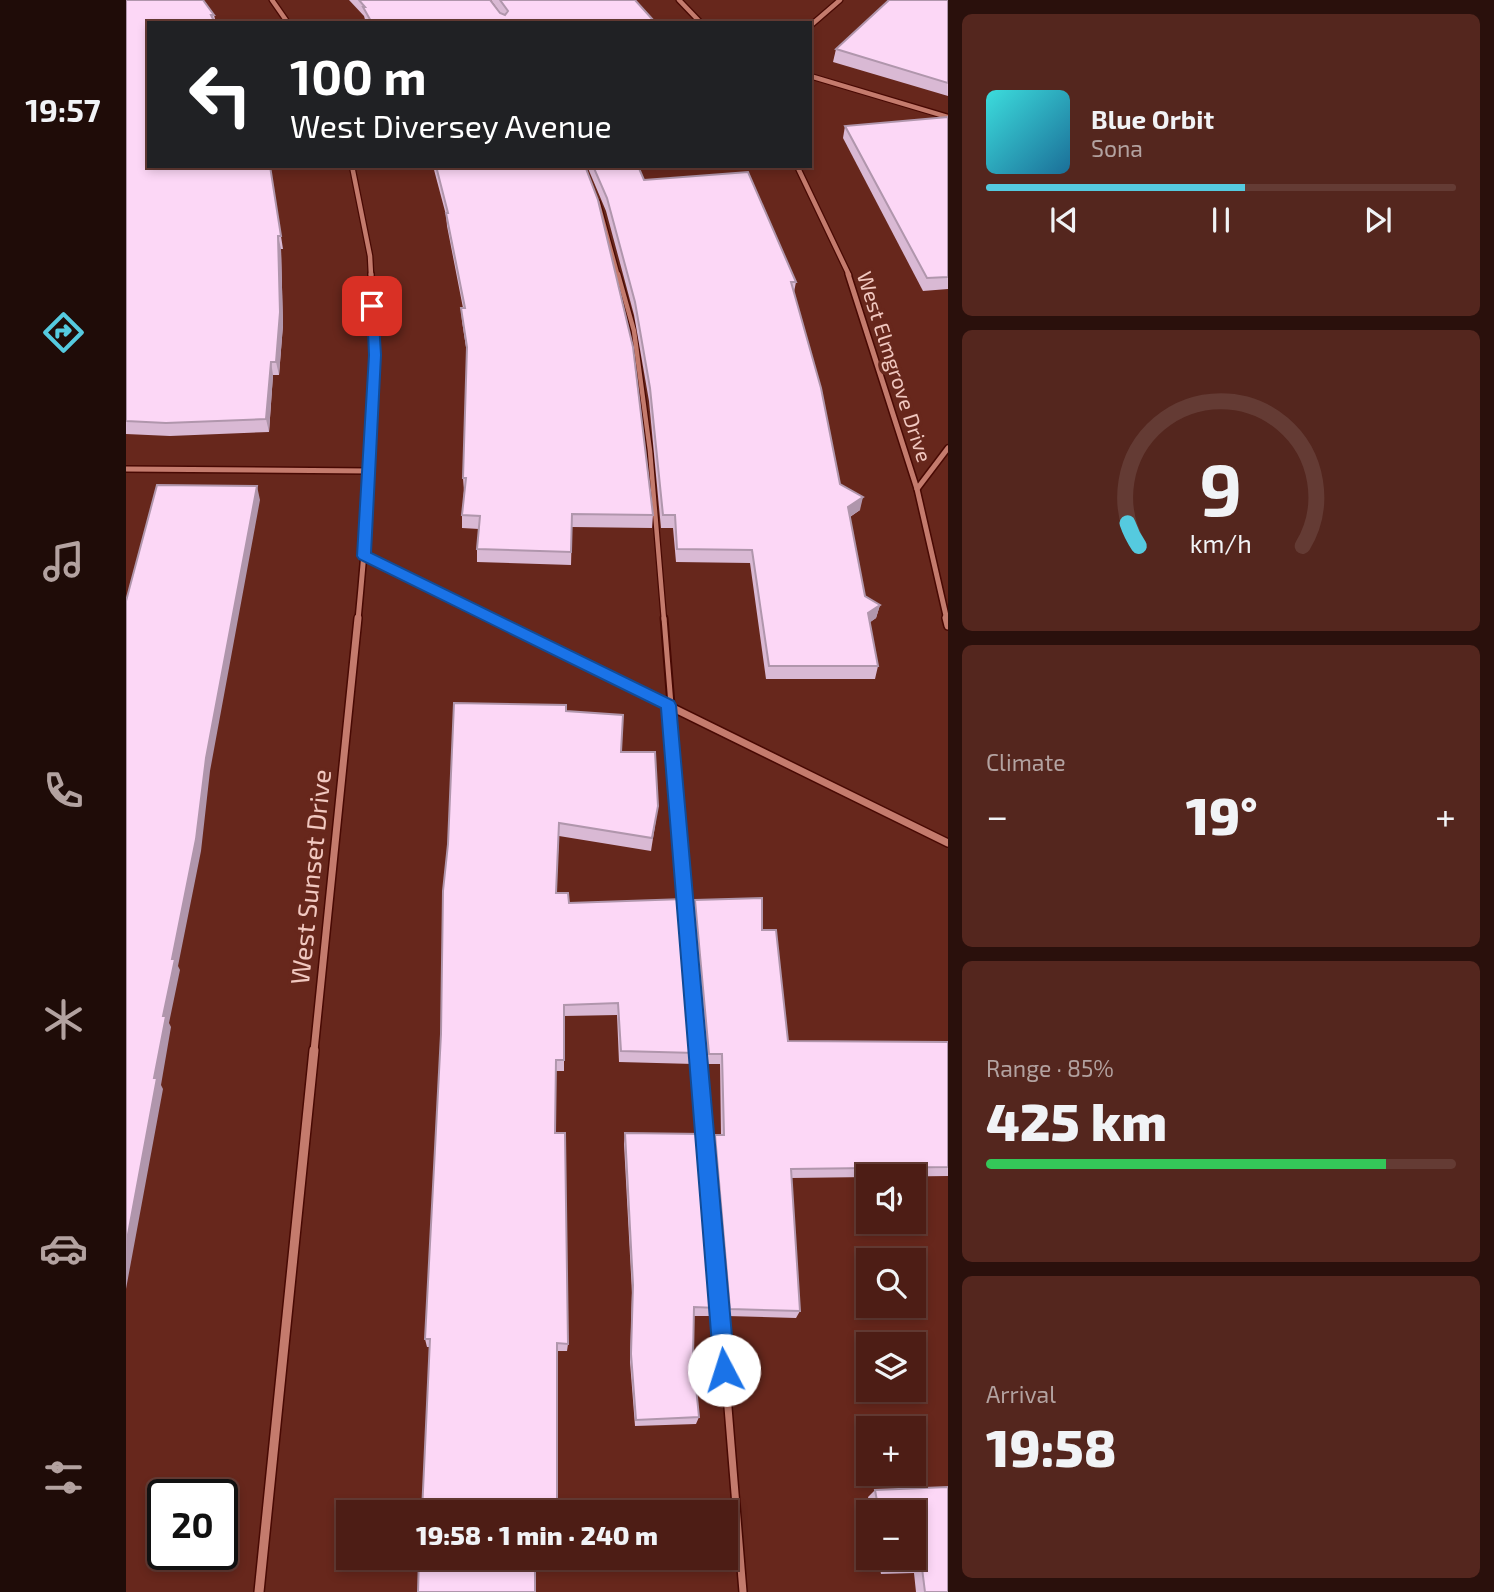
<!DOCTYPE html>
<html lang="en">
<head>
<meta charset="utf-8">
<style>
  body { margin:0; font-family:"Exo 2",sans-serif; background:#54261e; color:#f1f3f6; height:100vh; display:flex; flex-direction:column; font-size:26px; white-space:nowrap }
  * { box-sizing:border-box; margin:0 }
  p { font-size:23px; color:#b3a2a0 }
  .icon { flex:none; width:38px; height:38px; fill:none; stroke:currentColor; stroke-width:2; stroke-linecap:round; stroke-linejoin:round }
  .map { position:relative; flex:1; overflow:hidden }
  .side { display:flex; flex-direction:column; gap:14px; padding:14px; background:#2a100c; width:546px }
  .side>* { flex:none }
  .hud { position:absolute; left:21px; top:21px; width:665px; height:147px; border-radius:0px; box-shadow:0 4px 10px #0003,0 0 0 2px #643b34; background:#202124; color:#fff; overflow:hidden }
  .tools { position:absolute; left:730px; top:1164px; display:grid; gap:14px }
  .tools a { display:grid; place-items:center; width:70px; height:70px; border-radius:0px; background:#4d1d15; box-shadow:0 4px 10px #0003,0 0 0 2px #643b34; font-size:35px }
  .speed { position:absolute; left:21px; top:1479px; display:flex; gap:14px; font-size:35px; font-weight:700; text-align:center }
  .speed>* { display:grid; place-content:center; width:91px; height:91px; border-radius:50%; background:#4d1d15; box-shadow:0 4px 10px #0003,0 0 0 2px #643b34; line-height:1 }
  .speed .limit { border:4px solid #111; border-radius:10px; background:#fff; color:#111 }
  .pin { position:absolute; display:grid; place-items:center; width:60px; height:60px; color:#fff; margin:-30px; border-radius:14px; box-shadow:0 4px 10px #0006 }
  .me { position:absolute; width:77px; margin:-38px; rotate:355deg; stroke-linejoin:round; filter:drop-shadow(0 0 5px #0008) }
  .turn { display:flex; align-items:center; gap:24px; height:147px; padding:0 28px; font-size:32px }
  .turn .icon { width:91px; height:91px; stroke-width:2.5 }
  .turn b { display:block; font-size:49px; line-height:60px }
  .big { font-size:52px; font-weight:800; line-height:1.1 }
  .side .card { flex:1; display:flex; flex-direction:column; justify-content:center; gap:10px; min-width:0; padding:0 24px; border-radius:10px; background:#54261e }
  .side .dial { align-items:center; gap:0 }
  .dial svg { height:182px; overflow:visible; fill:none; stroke:#643b34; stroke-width:7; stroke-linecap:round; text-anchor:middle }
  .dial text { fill:#f1f3f6; stroke:none }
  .song { display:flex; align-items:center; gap:21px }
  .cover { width:84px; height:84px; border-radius:10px; background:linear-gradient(135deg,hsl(180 70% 55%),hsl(200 70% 35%)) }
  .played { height:7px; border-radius:4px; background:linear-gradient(90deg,#55cadf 55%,#643b34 55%) }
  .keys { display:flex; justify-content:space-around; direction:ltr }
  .heat { display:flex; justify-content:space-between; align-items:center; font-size:38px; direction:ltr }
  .charge { height:10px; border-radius:5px; background:linear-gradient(90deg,#34c759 85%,#643b34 0) }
  .trip { position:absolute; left:210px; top:1500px; width:402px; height:70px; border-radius:0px; background:#4d1d15; box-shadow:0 4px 10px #0003,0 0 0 2px #643b34; font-weight:800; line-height:70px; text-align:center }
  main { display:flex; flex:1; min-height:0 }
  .tab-bar { display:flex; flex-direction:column; width:126px; justify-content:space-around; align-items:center; background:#1f0c08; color:#b3a2a0 }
  .tab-bar .icon { width:49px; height:49px }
  .tab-bar .current { color:#55cadf }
  .tab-bar b { font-size:32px; color:#f1f3f6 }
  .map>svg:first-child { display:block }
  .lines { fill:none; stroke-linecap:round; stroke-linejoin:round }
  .lane-far3-casing { stroke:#480903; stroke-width:6 }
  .lane-far2-casing { stroke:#480903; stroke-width:7 }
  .lane-far1-casing { stroke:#480903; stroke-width:9 }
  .lane-casing { stroke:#480903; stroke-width:10 }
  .street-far3-casing { stroke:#480903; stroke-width:7 }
  .street-far2-casing { stroke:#480903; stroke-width:8 }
  .street-far1-casing { stroke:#480903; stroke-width:10 }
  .street-casing { stroke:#480903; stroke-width:12 }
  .lane-far3 { stroke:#c47b6d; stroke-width:3.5 }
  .lane-far2 { stroke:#c47b6d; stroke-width:4.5 }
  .lane-far1 { stroke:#c47b6d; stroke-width:5 }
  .lane { stroke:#c47b6d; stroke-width:7 }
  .street-far3 { stroke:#c47b6d; stroke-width:4.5 }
  .street-far2 { stroke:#c47b6d; stroke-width:5 }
  .street-far1 { stroke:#c47b6d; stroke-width:7 }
  .street { stroke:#c47b6d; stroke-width:9 }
  .wall { fill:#d9b9d4 }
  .shaded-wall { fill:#b096ac }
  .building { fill:#fcd7f6; stroke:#b096ac; stroke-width:2 }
  .route { fill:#1a73e8; stroke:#114b97; stroke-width:2 }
  .labels { text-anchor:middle; stroke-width:7; stroke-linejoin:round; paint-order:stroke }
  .far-street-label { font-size:21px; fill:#f1c8c0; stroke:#67271c }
  .street-label { font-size:26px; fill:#f1c8c0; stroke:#67271c }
</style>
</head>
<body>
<main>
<nav class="tab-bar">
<b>19:57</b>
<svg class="icon current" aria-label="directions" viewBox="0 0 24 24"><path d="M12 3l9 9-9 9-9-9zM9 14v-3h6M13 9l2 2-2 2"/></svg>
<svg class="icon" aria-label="music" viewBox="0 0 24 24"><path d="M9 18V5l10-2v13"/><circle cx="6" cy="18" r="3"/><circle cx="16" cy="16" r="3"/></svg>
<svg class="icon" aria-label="phone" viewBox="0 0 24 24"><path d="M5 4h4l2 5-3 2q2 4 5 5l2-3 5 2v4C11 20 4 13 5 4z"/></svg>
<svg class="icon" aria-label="climate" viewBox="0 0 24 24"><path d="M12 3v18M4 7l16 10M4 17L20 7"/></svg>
<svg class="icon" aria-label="car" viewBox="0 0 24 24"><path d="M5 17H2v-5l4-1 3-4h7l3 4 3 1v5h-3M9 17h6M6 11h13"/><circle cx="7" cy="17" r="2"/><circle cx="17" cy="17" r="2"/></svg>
<svg class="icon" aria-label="filters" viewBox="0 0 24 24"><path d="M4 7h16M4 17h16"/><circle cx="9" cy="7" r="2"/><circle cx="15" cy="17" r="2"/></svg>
</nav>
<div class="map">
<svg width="822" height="1592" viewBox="0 0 822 1592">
  <rect width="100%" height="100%" fill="#67271c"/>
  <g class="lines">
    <g class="lane-far3-casing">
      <polyline id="lane-far3" points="472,202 492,275"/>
    </g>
    <g class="lane-far2-casing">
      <polyline id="lane-far2" points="492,274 508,331 524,451 538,620"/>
    </g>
    <g class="lane-far1-casing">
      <polyline id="lane-far1" points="538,618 573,1051"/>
    </g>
    <g class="lane-casing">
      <polyline id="lane" points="573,1050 617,1592"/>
    </g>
    <g class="street-far3-casing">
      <g id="street-far3">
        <polyline points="146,0 162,23"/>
        <polyline points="553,0 575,23"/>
        <polyline points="684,26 714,0"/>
        <polyline points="684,76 822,117"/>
        <polyline points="226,166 244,256 245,275"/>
        <polyline points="671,166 723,275"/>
      </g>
    </g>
    <g class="street-far2-casing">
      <g id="street-far2">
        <polyline points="722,274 791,489 821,620"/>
        <polyline points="0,469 243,471"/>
        <polyline points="791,489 822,448"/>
        <polyline points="238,556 368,620"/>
        <path d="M232,620C243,505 251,389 245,274"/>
      </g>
    </g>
    <g class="street-far1-casing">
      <g id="street-far1">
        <polyline points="364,618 822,843"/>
        <polyline points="820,618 822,626"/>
        <polyline points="188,1051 232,618"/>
      </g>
    </g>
    <g class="street-casing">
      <polyline id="street" points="133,1592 188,1050"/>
    </g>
    <use href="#lane-far3" class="lane-far3"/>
    <use href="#lane-far2" class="lane-far2"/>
    <use href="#lane-far1" class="lane-far1"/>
    <use href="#lane" class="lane"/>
    <use href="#street-far3" class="street-far3"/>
    <use href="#street-far2" class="street-far2"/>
    <use href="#street-far1" class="street-far1"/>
    <use href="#street" class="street"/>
  </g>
  <g class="wall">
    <polygon points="0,0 88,15 90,23 144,166 157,249 155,249 157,325 153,375 147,375 143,432 44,436 0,434"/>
    <polygon points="223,0 364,0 375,14 365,0 509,0 528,21 528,23 240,23 238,16"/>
    <polygon points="822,0 822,96 707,62 710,49"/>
    <polygon points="822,117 822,289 797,291 717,138 719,126"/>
    <polygon points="307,166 459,166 527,515 526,528 446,527 445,565 351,562 351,549 353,529 336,528 336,515 338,491 337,478 341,354 336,321 335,308 337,308 321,226 320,215"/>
    <polygon points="461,166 512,166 518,180 670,282 668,292 714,484 734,510 724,517 739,596 754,605 750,618 744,622 752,666 749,679 640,679 624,563 550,562 547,528 535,528 523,401 508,315 480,211"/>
    <polygon points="440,711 495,752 530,819 525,851 433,836 430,893 443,903 570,1053 568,1064 493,1062 491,1015 438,1016 438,1071 430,1071 429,1133 442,1344 441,1351 431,1351 431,1512 296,1512 304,1347 301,1347 299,1339"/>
    <polygon points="569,900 636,930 662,1041 822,1042 822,1176 665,1178 674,1311 670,1318 601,1316 587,1144 589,1135 595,1135 594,1064 580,1064 567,911"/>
    <polygon points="499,1133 592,1308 588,1316 568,1316 567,1357 573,1417 570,1424 509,1426 504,1362 506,1293 498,1144"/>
    <polygon points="822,1487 822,1592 790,1592 788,1573 755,1574 752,1558 788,1558 788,1512 745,1512 742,1497 749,1490"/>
  </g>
  <g class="shaded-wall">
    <polygon points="152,236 155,249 157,325 153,375 150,362"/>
    <polygon points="145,362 147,375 143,432 140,419"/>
    <polygon points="131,486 134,500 84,771 75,851 52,966 54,970 43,1023 45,1027 35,1085 37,1089 0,1289 0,1245 28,1078 46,959 80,758"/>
    <polygon points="737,497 734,510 719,520 722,507"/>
    <polygon points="754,605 750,618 739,626 742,613"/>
  </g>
  <g class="building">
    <polygon points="0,0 77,0 88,15 85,15 89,23 23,23 23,166 144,166 155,236 152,236 154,312 150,362 145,362 140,419 40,423 0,421"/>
    <polygon points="233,0 364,0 374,13 379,15 382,11 374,0 509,0 528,21 524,22 524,23 246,23 237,7 239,7"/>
    <polygon points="763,0 822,0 822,83 710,49"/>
    <polygon points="822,117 822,277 801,278 719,126"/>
    <polygon points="310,166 459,166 472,200 507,347 527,515 446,514 445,552 351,549 354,516 336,515 340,478 337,478 341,347 335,308 339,308 320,213 322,213"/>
    <polygon points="467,166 512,166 518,180 622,172 670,282 665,282 695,388 714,484 737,497 722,507 739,596 754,605 742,613 752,666 643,666 626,550 551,549 549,515 537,515 524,388 509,302 481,198"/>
    <polygon points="31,485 131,486 80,758 70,839 46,959 49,959 37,1016 40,1016 28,1078 31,1078 0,1245 0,601"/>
    <polygon points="328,703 440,705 440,711 497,715 495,752 529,752 532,806 526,838 433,823 430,893 442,893 443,903 558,899 570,1053 495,1051 492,1003 438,1005 438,1060 430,1060 429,1133 439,1133 442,1344 431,1343 431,1509 410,1509 410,1512 296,1512 304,1339 299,1339 315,1034 317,891 322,844"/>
    <polygon points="636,898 636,930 650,930 662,1041 822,1042 822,1167 665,1169 674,1311 604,1309 589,1135 598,1135 596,1054 583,1054 569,900"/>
    <polygon points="499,1133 577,1134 592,1308 568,1307 567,1357 573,1417 510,1420 505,1354 507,1285"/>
    <polygon points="822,1487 822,1592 799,1592 796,1568 763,1570 761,1558 788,1558 788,1512 753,1512 749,1490"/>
    <polygon points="293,1558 409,1558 409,1592 292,1592"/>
  </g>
  <polygon class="route" points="246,302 252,306 255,355 245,553 548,701 550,705 609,1370 606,1378 598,1381 591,1378 588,1370 535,708 233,559 231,556 243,355 241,306"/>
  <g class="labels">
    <g class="far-street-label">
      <text transform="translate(768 367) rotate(72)" y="7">West Elmgrove Drive</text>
    </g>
    <g class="street-label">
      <text transform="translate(185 877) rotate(-84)" y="9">West Sunset Drive</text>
    </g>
  </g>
</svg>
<div class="tools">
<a><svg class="icon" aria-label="sound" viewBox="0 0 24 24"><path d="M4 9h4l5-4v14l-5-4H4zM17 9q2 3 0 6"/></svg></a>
<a><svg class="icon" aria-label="search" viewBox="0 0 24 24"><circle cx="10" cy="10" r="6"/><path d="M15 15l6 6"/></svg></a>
<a><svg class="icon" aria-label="layers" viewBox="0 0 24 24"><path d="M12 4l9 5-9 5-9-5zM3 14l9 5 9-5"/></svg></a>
<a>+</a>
<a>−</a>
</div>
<div class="speed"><div class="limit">20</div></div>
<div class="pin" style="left:246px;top:306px;background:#d93025"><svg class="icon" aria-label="arrive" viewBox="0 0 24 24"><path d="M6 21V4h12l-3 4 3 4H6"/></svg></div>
<svg class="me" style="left:598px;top:1370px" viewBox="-20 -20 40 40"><circle r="19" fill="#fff"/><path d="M0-13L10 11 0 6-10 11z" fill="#1a73e8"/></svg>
<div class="trip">19:58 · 1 min · 240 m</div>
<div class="hud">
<div class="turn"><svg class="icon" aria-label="left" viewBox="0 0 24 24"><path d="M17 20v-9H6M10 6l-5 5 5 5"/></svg><div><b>100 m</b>West Diversey Avenue</div></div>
</div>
</div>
<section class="side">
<div class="card">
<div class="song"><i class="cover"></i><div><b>Blue Orbit</b><p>Sona</p></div></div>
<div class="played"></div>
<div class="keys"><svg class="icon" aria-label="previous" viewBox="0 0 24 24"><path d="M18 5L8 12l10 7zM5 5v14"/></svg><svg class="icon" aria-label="pause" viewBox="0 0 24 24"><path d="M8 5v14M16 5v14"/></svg><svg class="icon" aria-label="next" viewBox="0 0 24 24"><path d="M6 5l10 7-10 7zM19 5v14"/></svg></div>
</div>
<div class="card dial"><svg viewBox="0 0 100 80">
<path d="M14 69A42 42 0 1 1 86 69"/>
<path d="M14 69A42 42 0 0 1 9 59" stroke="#55cadf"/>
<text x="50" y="56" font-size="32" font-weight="700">9</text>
<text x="50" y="72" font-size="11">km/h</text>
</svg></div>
<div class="card"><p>Climate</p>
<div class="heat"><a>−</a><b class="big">19°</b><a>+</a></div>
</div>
<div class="card"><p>Range · 85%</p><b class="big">425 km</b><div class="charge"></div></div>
<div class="card"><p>Arrival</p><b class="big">19:58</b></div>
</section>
</main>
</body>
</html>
